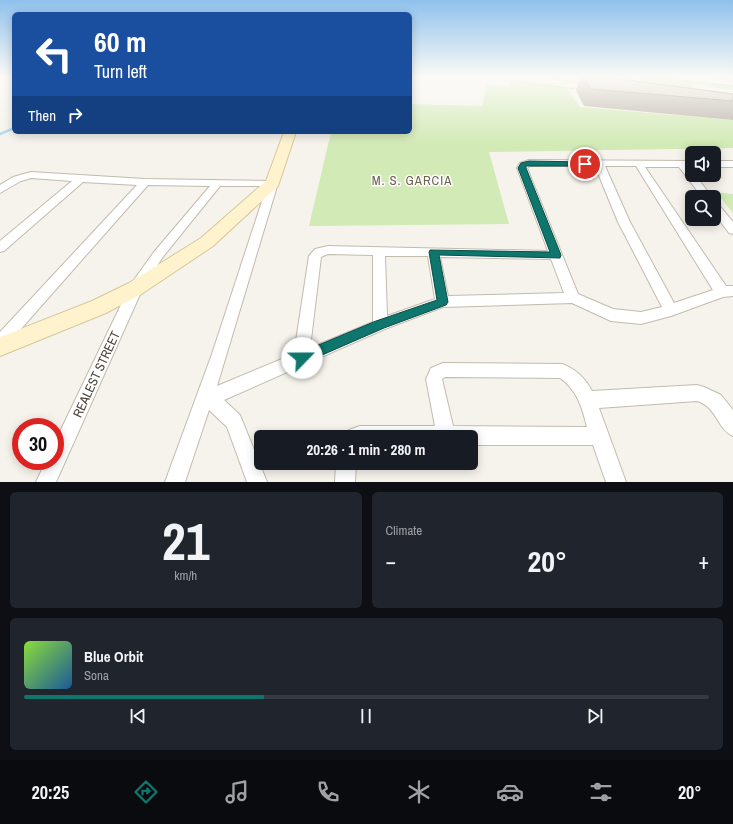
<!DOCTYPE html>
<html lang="en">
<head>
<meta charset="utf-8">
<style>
  body { margin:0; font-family:"Archivo Narrow",sans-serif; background:#20242c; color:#f1f3f6; height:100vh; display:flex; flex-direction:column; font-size:15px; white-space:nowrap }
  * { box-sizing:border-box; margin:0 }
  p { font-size:13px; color:#9ea1a6 }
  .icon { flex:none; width:22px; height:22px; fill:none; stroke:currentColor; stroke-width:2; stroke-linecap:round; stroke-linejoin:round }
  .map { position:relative; height:482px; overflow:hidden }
  .panel { display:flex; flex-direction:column; gap:10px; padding:10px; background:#0d0f14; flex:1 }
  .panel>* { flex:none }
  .hud { position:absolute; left:12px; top:12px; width:400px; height:122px; border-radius:6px; box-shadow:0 2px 10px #0003; background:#1a4fa0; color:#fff; overflow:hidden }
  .buttons { position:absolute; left:685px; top:146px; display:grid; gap:8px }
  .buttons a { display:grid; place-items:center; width:36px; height:36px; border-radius:6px; background:#171b24; box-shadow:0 2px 10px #0003; font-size:20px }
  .speed { position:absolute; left:12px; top:418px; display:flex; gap:8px; font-size:20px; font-weight:700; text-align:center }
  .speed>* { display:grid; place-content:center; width:52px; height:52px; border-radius:50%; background:#171b24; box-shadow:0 2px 10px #0003; line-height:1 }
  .speed .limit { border:6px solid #d22; background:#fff; color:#111 }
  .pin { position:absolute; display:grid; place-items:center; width:34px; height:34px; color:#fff; margin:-17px; border:2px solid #fff; border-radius:50%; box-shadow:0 1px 4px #0007 }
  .me { position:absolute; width:44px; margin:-22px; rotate:67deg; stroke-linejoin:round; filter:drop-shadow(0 0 3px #0008) }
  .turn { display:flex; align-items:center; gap:14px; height:84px; padding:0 16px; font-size:18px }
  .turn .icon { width:52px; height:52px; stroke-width:2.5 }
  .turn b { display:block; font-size:28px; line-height:34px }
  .then { display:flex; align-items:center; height:38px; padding:0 16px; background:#0003; gap:8px; font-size:15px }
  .big { font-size:30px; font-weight:800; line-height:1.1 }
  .panel .widget { flex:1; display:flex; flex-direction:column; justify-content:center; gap:6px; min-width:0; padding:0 14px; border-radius:6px; background:#20242c }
  .panel .dial { align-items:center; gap:0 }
  .dial b { font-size:52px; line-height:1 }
  .song { display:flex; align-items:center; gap:12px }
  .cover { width:48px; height:48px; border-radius:6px; background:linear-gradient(135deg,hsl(90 70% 55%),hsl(210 70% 35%)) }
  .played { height:4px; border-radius:2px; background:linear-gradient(90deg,#0f766e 35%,#363941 35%) }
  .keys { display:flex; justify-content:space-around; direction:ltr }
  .heat { display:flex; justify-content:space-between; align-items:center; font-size:22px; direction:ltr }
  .panel .tiles { flex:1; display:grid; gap:10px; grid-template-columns:1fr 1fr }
  .widget:last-child { grid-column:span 2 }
  .trip { position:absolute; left:254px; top:430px; width:224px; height:40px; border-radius:6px; background:#171b24; box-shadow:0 2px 10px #0003; font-weight:800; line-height:40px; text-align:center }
  .menu { display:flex; height:64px; justify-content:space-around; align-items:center; background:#090b0e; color:#9ea1a6 }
  .menu .icon { width:28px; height:28px }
  .menu .selected { color:#0f766e }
  .menu b { font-size:18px; color:#f1f3f6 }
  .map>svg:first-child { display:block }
  .green { fill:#d2eab5 }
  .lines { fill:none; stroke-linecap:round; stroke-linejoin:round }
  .stream { stroke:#a9d4f2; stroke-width:2.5 }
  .street-casing { stroke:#c2bbae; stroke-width:2 }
  .secondary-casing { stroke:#d6c79b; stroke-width:2 }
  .street { fill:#fff; fill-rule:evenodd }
  .secondary { fill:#fff3cd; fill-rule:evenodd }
  .wall { fill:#bab2a6 }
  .building { fill:#d8cfc1; stroke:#979187 }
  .route { fill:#0f766e; stroke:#0a4d48 }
  .labels { text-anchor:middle; stroke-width:3; stroke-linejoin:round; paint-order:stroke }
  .quarter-label { font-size:13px; letter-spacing:1px; fill:#6e6250; stroke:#fff }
  .near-street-label { font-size:13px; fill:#4b4439; stroke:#fff }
</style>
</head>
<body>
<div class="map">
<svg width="733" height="482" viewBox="0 0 733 482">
  <rect width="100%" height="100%" fill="#f6f3ec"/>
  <g class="green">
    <polygon points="642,77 681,77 733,82 733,90 691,84 694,90 644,84"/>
    <polygon points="512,80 566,88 580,107 733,120 733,148 489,152 509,224 309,226 331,132 410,132 410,104 482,106 487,84 508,87"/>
    <polygon points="716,192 733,194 733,213"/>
  </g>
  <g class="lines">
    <polyline class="stream" points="0,134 14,128"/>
    <g class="street-casing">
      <g id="street">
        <polygon points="633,77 639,77 646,95 645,97 639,97 638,95"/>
        <polygon points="671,77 695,77 733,81 733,85 674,79"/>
        <path d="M529,160L692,161V167H689L692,171V175H695L712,197H702L679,167H645L726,286H733V296L723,297L671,316L641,324L611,321L572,303L443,307L385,329L224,400L240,415L267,482H247L227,427L209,410L185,482H165L212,354L267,186H220L162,258L142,290L56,482H36L46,461H55V442L131,284L154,252L210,186L148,185L5,347L0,349V332L137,185L83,182L4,251L0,252V241L72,181L31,178L21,181L0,193V185L13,177L31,172L145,179L277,181L278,183L217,386L294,354L309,256L315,249L328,246L548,251L517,168L520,163ZM530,166H595L618,222L662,307L641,312L613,309L578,294L527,168ZM605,166H636L713,290L674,303L630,222ZM328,254L373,255V322L310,348L321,257ZM385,256H428L435,299L387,316ZM440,257L551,259L564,293L448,296Z"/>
        <rect x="714" y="161" width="19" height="6"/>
        <polygon points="714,203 718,204 733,222 733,234 729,233 714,213"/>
        <path d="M443,363L562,364C576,369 585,378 592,391L697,385L704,387L721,395L733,410V436C717,429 717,407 697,401L599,408L626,482H606L593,445H471V437H347L349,430L360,426H435L426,379L431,368ZM445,377L560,378C577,390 582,407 587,427L453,426L442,379Z"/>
        <polygon points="336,463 356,463 355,482 335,482"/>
      </g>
    </g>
    <g class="secondary-casing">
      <g id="secondary">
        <polygon points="510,77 536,77 600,86 605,89 600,92 515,80"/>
        <polygon points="284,132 296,132 278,186 213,246 143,293 106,313 0,356 0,337 92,301 129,283 201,238 266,181"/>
      </g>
    </g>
    <use href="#street" class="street"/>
    <use href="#secondary" class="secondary"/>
  </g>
  <polygon class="wall" points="581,77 605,77 733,94 733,120 584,106 576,90"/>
  <polygon class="building" points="583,77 605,77 733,94 733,101 591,89"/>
  <linearGradient id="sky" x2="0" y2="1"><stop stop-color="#8fc1ec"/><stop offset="0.53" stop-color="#fbfaf6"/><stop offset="1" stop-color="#fbfaf6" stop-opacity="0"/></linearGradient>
  <rect width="733" height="145" fill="url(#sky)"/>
  <polygon class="route" points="529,161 585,162 588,164 585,166 526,166 526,168 561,255 560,258 439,255 448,302 446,305 384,328 306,362 302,364 297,362 295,358 297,354 376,321 437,300 429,252 430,250 550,252 518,168 521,163"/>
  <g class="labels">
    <g class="quarter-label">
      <text x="412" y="185">M. S. GARCIA</text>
    </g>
    <g class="near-street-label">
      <text transform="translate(96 374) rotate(-65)" y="5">REALEST STREET</text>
    </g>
  </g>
</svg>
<div class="buttons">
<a><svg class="icon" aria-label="sound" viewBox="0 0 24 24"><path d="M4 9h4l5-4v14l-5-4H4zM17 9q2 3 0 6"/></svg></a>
<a><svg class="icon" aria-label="search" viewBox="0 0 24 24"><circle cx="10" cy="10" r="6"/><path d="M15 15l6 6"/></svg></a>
</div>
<div class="speed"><div class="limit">30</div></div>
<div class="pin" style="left:585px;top:164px;background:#d93025"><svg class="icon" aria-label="arrive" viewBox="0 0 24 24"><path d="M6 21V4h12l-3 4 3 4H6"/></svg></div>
<svg class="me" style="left:302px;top:358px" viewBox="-20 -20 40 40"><circle r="19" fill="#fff"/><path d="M0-13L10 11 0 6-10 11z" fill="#0f766e"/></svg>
<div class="trip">20:26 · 1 min · 280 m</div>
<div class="hud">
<div class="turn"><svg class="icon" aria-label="left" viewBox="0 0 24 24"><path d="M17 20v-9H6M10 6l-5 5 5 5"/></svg><div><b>60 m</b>Turn left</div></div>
<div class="then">Then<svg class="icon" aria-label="right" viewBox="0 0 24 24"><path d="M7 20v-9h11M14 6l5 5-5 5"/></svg></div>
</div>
</div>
<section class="panel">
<div class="tiles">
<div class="widget dial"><b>21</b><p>km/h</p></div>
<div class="widget"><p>Climate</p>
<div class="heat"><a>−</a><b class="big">20°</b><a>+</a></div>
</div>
<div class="widget">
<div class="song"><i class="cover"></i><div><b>Blue Orbit</b><p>Sona</p></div></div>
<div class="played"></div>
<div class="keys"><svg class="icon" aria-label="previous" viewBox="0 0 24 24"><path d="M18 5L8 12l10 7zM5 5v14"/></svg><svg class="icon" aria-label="pause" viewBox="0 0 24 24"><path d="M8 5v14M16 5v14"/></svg><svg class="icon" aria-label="next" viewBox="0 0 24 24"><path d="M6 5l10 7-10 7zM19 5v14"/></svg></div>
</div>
</div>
</section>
<nav class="menu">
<b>20:25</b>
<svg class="icon selected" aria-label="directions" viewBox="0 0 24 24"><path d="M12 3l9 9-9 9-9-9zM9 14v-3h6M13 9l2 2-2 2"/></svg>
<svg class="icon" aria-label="music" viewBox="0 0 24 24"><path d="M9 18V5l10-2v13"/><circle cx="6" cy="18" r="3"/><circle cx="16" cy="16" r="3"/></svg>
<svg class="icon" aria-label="phone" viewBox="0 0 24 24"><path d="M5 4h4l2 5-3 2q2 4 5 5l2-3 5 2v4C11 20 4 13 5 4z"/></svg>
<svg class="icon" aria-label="climate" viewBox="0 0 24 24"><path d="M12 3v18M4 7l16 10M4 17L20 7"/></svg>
<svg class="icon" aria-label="car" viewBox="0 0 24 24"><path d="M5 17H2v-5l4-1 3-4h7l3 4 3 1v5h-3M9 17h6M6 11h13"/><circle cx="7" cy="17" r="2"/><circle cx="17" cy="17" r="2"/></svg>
<svg class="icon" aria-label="filters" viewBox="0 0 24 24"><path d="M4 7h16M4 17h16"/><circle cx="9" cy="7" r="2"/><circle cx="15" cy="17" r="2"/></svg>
<b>20°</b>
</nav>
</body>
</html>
